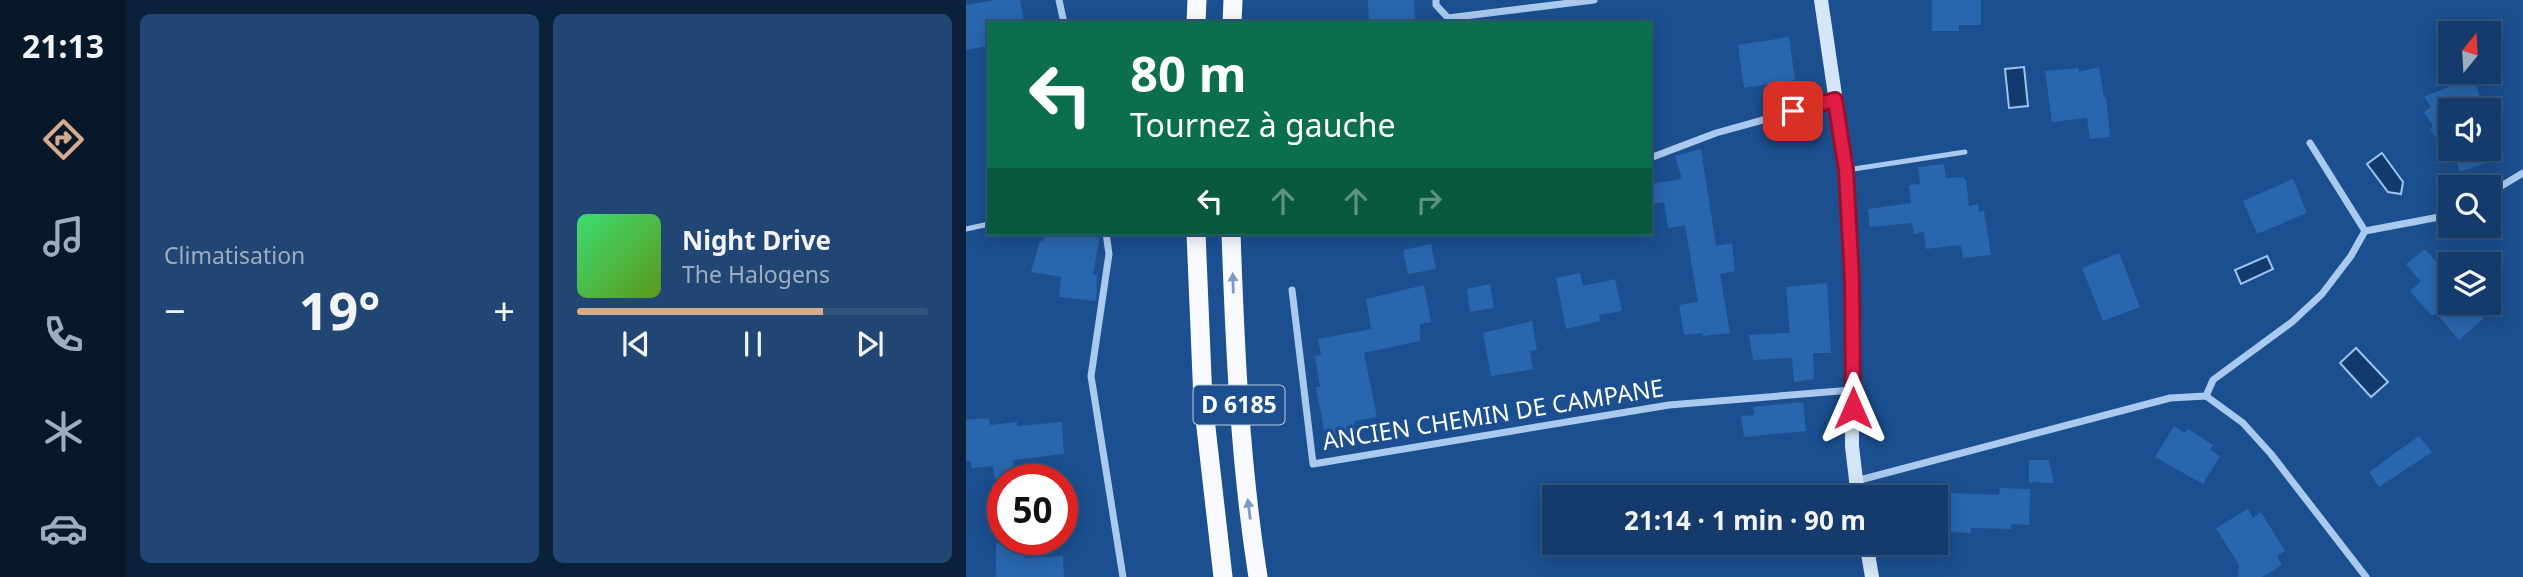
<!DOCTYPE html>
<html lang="fr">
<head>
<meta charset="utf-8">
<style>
  body { margin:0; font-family:"Noto Sans",sans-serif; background:#214673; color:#f1f3f6; height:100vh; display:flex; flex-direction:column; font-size:26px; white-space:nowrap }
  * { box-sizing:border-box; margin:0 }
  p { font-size:23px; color:#9dadc1 }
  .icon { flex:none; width:38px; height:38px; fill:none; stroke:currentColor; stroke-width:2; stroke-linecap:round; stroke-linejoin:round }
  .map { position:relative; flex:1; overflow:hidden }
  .sheet { display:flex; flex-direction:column; gap:14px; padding:14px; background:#0b203b; width:840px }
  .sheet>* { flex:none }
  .hud { position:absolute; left:21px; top:21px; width:665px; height:214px; border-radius:0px; box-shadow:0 4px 18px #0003,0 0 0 2px #33557e; background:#0b6e4f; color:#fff; overflow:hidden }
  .needle { width:46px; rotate:18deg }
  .buttons { position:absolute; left:1472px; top:21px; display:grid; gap:14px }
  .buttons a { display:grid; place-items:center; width:63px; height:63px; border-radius:0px; background:#143b6b; box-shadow:0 4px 18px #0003,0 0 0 2px #33557e; font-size:35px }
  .speed { position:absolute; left:21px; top:464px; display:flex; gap:14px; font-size:35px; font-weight:700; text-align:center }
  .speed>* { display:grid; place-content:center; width:91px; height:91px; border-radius:50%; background:#143b6b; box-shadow:0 4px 18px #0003,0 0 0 2px #33557e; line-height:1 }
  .speed .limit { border:10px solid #d22; background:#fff; color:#111 }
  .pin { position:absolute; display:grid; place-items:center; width:60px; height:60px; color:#fff; margin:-30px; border-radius:14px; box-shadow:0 4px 10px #0006 }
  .me { position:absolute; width:77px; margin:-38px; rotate:0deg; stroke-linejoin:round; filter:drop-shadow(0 0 5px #0008) }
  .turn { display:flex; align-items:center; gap:24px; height:147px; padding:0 28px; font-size:32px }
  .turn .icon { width:91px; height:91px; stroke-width:2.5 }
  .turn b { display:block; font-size:49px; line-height:60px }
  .lanes { display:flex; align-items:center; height:66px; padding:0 28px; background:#0003; justify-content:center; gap:35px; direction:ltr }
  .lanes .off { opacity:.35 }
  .big { font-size:52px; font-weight:700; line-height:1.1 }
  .sheet .tile { flex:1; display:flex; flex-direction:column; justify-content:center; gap:10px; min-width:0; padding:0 24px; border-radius:10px; background:#214673 }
  .song { display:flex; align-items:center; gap:21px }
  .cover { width:84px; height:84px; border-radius:10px; background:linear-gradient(135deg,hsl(140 70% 55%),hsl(90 70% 35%)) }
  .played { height:7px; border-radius:4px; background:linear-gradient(90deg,#d6ab8b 70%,#33557e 70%) }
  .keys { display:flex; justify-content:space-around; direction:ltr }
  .heat { display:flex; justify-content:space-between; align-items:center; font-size:38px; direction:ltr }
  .sheet .tiles { flex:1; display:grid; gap:14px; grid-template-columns:repeat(2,1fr) }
  .trip { position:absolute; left:576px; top:485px; width:406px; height:70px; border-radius:0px; background:#143b6b; box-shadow:0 4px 18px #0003,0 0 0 2px #33557e; font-weight:700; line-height:70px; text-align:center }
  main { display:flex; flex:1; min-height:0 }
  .tab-bar { display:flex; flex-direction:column; width:126px; justify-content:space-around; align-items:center; background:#08182b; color:#9dadc1 }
  .tab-bar .icon { width:49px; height:49px }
  .tab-bar .active { color:#d6ab8b }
  .tab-bar b { font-size:32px; color:#f1f3f6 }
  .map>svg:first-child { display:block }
  .water { fill:#123a6d; stroke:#9cc4f0; stroke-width:2 }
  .building { fill:#2a66ad }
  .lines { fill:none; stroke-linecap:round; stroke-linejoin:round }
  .service { stroke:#a9c9ee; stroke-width:5 }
  .minor { stroke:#a9c9ee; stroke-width:7 }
  .secondary { stroke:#d6e6fa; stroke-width:14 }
  .trunk { stroke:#f8faff; stroke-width:19 }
  .oneway { fill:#7e9cc1 }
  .route-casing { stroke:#92132f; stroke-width:18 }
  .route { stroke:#e11d48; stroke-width:12 }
  .labels { text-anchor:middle; stroke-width:7; stroke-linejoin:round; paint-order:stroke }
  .shield { fill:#1b4f8f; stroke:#bbcadd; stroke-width:2 }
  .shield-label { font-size:23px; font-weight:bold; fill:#fff }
  .street-label { font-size:24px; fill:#fff; stroke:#1b4f8f }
</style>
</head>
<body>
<main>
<nav class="tab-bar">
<b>21:13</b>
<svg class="icon active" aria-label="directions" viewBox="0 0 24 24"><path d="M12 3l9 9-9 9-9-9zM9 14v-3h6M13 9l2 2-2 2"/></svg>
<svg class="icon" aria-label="music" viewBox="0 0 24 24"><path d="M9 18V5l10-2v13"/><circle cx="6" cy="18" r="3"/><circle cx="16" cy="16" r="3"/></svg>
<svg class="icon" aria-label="phone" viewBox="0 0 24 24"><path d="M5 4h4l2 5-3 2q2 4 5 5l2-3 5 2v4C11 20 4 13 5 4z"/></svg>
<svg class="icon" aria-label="climate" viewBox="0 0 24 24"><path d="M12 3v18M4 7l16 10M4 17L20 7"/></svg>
<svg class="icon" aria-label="car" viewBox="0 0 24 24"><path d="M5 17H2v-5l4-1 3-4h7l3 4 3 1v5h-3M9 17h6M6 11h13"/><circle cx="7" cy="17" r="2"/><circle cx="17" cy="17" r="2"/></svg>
</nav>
<section class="sheet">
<div class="tiles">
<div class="tile"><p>Climatisation</p>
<div class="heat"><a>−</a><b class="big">19°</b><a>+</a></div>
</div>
<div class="tile">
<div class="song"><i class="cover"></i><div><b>Night Drive</b><p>The Halogens</p></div></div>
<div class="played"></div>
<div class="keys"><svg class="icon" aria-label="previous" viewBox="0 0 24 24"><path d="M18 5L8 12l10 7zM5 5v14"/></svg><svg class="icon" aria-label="pause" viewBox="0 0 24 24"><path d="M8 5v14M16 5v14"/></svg><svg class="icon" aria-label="next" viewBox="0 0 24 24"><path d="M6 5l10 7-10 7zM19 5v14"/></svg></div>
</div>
</div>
</section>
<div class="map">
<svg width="1557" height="577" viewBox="0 0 1557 577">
  <rect width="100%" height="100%" fill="#1b4f8f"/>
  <g class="water">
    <polygon points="1058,67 1062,106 1043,108 1039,69"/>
    <polygon points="1416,153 1437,182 1435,194 1422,192 1401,164"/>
    <polygon points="1301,256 1307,269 1275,284 1269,270"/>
    <polygon points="1390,348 1422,382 1405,397 1374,363"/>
  </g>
  <g class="building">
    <polygon points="29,0 54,0 58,23 23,23 23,46 0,50 0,5"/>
    <polygon points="402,0 448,0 449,23 403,23"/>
    <polygon points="966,0 1015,0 1015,25 993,25 993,31 966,31"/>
    <polygon points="823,37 829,80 778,88 772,45"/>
    <polygon points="1133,67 1138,98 1140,97 1144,137 1124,139 1121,118 1086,122 1079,71 1112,68 1113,72"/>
    <polygon points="1507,77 1514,97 1484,110 1484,149 1514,149 1522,162 1494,172 1486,152 1481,155 1464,129 1467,126 1458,112 1465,107 1458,97"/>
    <polygon points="735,149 750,246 766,243 769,271 754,274 764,333 737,336 737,333 718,335 713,305 732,302 719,225 702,228 698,202 684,204 684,184 716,179 709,156"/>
    <polygon points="978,164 980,178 996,177 1000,180 1003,206 1012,204 1013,212 1018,211 1025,255 997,258 995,245 960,249 958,232 948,234 946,223 904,227 902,209 945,203 943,185 954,184 952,167"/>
    <polygon points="1327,179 1341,213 1291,234 1277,201"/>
    <polygon points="79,233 123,233 134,236 127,274 131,275 130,301 93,297 95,277 65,272 74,241 77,242"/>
    <polygon points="465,244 470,269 442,274 437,250"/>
    <polygon points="1459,249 1484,277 1484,303 1506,303 1518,318 1493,340 1470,313 1466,316 1444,291 1455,282 1440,264"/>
    <polygon points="1153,253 1174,307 1137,321 1116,268"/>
    <polygon points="614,273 617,286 649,279 656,311 633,315 634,321 600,329 590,278"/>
    <polygon points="861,283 865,353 847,353 848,379 828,382 826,358 787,360 783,335 824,333 820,287"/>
    <polygon points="524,284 528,308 504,312 501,289"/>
    <polygon points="458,285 465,322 454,324 454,341 398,353 411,417 388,421 391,440 361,446 350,387 354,387 349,356 355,355 352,339 405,329 400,299"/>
    <polygon points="566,321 571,350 564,351 567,369 525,376 517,333"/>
    <polygon points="837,402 840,431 778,437 775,416 789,415 787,407"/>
    <polygon points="23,418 24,425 51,422 51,426 96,422 98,454 47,460 50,480 29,480 27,466 6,468 4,461 0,461 0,420"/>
    <polygon points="1208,426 1219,433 1222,429 1247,445 1244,450 1254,456 1237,484 1189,457"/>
    <polygon points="1453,436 1466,452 1413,487 1403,472"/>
    <polygon points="1063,460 1083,460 1088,483 1063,482"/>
    <polygon points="1034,488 1064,489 1063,525 1045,524 1045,529 1005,528 1005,533 985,532 985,493 1033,495"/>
    <polygon points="1282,509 1287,518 1295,512 1319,551 1311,556 1316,565 1296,577 1272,577 1273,565 1250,528"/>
    <polygon points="57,541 59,558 97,556 98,577 30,577 30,543"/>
  </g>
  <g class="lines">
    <g class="service">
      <polyline points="881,170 999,152"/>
      <polyline points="0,229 23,224"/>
    </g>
    <g class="minor">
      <polyline points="93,0 98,23"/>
      <polyline points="470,0 470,5 482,18 628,0"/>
      <polyline points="684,158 750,133 869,100"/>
      <polyline points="1522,194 1557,173"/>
      <polyline points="1399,231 1484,215"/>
      <polyline points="140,233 143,254 125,376 157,577"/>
      <polyline points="326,290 347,464 703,405 886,390"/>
      <polyline points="1240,396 1247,380 1326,322 1356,294 1385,256 1399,231 1344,143"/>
      <polyline points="890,481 1204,398 1240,396 1277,423 1305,454 1400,577"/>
    </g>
    <g class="secondary">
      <polyline points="855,0 880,170 886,279 886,446 892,497"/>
      <polyline points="900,542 906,577"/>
    </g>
    <g class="trunk">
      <polyline points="230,23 231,0"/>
      <polyline points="266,23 267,0"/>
      <polyline points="230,233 237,401 257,577"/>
      <path d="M265,233C269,348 274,463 292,577"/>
    </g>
  </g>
  <defs><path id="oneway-solid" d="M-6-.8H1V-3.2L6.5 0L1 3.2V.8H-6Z" transform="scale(1.75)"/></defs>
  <g class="oneway">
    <use href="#oneway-solid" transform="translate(267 283) rotate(-92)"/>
    <use href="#oneway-solid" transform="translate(283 509) rotate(-97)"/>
  </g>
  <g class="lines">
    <g class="route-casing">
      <polyline id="route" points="827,111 869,100 880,170 886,279 887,408"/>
    </g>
    <use href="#route" class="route"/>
  </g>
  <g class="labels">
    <rect class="shield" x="227.5" y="385.5" width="91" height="39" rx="5"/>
    <g class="shield-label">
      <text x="273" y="413">D 6185</text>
    </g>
    <g class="street-label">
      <text transform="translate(527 415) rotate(-9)" y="8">ANCIEN CHEMIN DE CAMPANE</text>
    </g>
  </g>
</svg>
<div class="buttons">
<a><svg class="needle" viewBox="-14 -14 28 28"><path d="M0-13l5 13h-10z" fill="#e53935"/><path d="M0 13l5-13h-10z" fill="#9dadc1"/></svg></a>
<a><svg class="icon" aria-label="sound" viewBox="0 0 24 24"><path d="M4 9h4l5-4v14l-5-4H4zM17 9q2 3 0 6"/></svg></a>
<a><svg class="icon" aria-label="search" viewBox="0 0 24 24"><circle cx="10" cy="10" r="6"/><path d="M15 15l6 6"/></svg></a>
<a><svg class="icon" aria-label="layers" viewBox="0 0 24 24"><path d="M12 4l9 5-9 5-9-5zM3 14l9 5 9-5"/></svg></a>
</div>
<div class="speed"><div class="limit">50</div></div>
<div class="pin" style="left:827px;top:111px;background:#d93025"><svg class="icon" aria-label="arrive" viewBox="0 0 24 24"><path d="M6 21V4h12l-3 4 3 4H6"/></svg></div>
<svg class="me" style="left:887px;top:408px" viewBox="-20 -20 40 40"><path d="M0-17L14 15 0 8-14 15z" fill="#e11d48" stroke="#fff" stroke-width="4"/></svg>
<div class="trip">21:14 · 1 min · 90 m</div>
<div class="hud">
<div class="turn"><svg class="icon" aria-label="left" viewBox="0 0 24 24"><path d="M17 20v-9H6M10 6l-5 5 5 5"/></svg><div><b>80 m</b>Tournez à gauche</div></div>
<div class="lanes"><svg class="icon" aria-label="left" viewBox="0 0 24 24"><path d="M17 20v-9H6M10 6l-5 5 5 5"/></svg><svg class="icon off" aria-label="ahead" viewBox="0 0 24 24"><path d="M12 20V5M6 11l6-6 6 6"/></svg><svg class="icon off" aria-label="ahead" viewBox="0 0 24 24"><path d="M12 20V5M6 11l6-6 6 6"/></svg><svg class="icon off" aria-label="right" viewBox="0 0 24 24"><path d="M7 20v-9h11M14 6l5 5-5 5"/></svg></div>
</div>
</div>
</main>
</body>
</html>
